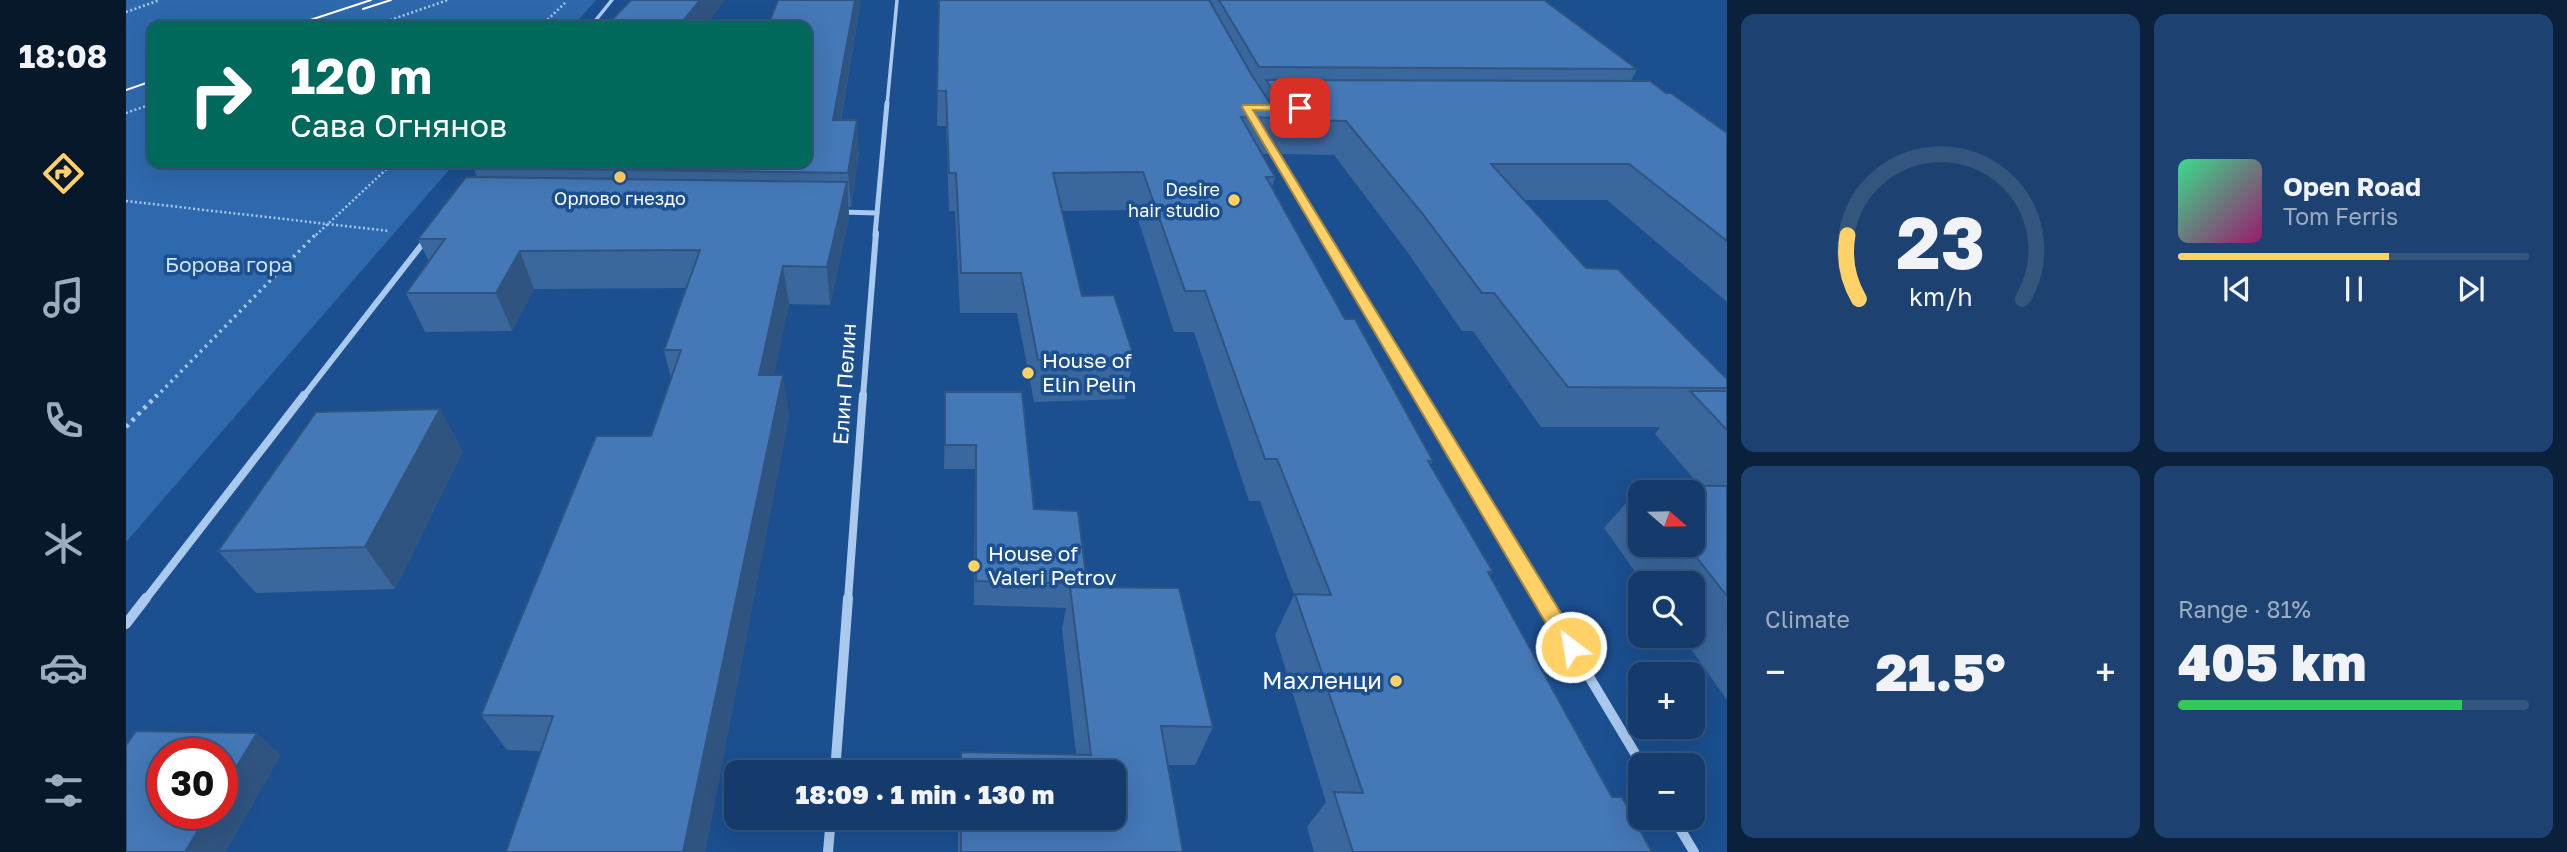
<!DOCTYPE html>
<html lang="en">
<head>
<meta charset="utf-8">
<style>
  body { margin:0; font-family:"Golos Text",sans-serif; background:#1d4271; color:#f1f3f6; height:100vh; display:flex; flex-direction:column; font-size:26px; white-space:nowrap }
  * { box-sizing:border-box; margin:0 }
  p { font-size:23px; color:#9dadc1 }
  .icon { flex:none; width:38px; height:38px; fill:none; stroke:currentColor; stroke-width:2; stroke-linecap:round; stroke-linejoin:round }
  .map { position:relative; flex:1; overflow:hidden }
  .drawer { display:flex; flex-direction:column; gap:14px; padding:14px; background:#0b203b; width:840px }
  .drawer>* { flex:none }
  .guide { position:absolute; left:21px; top:21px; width:665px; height:147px; border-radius:14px; box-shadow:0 7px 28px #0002,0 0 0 2px #33557e; background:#00695c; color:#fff; overflow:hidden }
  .needle { width:46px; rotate:110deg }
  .buttons { position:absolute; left:1502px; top:480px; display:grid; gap:14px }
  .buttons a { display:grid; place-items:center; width:77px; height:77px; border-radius:14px; background:#143b6b; box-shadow:0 7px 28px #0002,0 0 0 2px #33557e; font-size:35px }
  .speed { position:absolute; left:21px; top:738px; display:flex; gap:14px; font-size:35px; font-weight:700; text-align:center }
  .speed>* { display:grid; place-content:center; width:91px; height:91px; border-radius:50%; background:#143b6b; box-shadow:0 7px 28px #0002,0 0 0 2px #33557e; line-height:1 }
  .speed .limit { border:10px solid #d22; background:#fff; color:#111 }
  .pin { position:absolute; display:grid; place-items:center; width:60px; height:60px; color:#fff; margin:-30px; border-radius:14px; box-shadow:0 4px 10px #0006 }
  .me { position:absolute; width:77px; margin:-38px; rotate:329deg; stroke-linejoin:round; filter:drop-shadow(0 0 5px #0008) }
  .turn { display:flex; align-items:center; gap:24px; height:147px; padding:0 28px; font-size:32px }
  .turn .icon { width:91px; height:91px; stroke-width:2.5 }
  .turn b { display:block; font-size:49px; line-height:60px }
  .big { font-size:52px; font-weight:800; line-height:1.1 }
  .drawer .tile { flex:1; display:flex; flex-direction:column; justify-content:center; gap:10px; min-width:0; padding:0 24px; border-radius:14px; background:#1d4271 }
  .drawer .dial { align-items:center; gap:0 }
  .dial svg { height:182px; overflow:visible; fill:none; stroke:#33557e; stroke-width:7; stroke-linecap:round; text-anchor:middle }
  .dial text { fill:#f1f3f6; stroke:none }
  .song { display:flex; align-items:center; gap:21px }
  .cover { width:84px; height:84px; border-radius:10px; background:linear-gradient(135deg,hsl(150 70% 55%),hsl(320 70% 35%)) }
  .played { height:7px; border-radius:4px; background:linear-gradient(90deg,#ffd166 60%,#33557e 60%) }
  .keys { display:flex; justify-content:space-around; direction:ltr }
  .heat { display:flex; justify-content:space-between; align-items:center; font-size:38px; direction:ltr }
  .charge { height:10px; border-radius:5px; background:linear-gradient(90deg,#34c759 81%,#33557e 0) }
  .drawer .tiles { flex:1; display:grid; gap:14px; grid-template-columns:repeat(2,1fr) }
  .trip { position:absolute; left:598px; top:760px; width:402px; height:70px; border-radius:14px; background:#143b6b; box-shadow:0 7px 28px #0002,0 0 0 2px #33557e; font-weight:800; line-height:70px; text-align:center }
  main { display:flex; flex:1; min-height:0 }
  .dock { display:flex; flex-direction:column; width:126px; justify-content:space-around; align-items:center; background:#08182b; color:#9dadc1 }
  .dock .icon { width:49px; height:49px }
  .dock .on { color:#ffd166 }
  .dock b { font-size:32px; color:#f1f3f6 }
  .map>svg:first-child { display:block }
  .green { fill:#2e69ad }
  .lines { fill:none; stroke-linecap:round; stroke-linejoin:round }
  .path-far2 { stroke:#a9c9ee; stroke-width:2.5; stroke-dasharray:2 2.5; stroke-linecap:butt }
  .path-far1 { stroke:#a9c9ee; stroke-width:3.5; stroke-dasharray:2.5 4.5; stroke-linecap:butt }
  .path { stroke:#a9c9ee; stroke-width:4.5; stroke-dasharray:3.5 5; stroke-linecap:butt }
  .minor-far4 { stroke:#a9c9ee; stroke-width:3.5 }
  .minor-far3 { stroke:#a9c9ee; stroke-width:5 }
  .minor-far2 { stroke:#a9c9ee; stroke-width:6 }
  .minor-far1 { stroke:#a9c9ee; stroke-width:8 }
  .minor { stroke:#a9c9ee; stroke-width:10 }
  .tram { stroke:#fff; stroke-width:2 }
  .wall { fill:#3a679d; fill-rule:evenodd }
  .shaded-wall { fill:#305480 }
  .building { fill:#4478b7; stroke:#305480; stroke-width:2 }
  .route { fill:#ffd166; stroke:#a68842; stroke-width:2 }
  .poi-dot { fill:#ffd166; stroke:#1b4f8f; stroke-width:2.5 }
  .labels { text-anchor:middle; stroke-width:7; stroke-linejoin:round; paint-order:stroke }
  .far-poi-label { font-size:18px; fill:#fff; stroke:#1b4f8f; text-anchor:end }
  .park-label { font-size:21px; fill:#cfe3fa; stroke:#1b4f8f }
  .poi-label { font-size:21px; fill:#fff; stroke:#1b4f8f; text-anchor:start }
  .street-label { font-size:21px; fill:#fff; stroke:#1b4f8f }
  .near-poi-label { font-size:24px; fill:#fff; stroke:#1b4f8f; text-anchor:end }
</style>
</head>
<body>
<main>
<nav class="dock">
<b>18:08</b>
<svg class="icon on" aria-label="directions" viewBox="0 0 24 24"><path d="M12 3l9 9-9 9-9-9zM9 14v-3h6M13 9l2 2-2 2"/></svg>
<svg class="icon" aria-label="music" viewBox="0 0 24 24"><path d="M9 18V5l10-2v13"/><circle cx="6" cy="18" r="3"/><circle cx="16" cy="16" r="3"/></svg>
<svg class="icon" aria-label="phone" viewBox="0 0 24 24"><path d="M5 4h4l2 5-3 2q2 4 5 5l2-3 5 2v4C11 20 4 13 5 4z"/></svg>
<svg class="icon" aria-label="climate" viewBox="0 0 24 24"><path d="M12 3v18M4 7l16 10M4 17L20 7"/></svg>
<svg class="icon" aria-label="car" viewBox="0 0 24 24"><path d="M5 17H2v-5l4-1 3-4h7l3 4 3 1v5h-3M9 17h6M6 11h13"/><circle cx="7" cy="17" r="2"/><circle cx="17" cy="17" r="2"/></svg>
<svg class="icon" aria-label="filters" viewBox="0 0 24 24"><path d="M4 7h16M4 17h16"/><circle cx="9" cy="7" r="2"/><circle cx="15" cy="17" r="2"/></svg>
</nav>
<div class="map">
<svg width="1601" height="852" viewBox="0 0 1601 852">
  <rect width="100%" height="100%" fill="#1b4f8f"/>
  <polygon class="green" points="0,0 470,0 447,26 26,26 26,163 329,163 0,542"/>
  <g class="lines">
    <g class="path-far2">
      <polyline points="0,12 34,0"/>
      <polyline points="247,26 322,0"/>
      <polyline points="415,26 439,3"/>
      <polyline points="0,113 26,104"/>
      <polyline points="0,201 263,231"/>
      <polyline points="190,235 267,163"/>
    </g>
    <polyline class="path-far1" points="30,397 191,233"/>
    <polyline class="path" points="0,427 31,395"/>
    <g class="minor-far4">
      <polyline points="465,26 486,0"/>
      <polyline points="761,105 771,0"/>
    </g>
    <g class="minor-far3">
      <polyline points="1141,141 1197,235"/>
      <polyline points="714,212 751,213"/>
      <polyline points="749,235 761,103"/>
    </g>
    <g class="minor-far2">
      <polyline points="1196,233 1295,397"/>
      <polyline points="177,397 301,238"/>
      <polyline points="737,397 750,233"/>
    </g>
    <g class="minor-far1">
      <polyline points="1294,395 1417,600"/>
      <polyline points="19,600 178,395"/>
      <polyline points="722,600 737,395"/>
    </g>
    <g class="minor">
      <polyline points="1416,598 1516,765"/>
      <polyline points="0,624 20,598"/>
      <polyline points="709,772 722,598"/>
      <polyline points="1547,817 1568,852"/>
      <polyline points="702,852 705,817"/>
    </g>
    <g class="tram">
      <polyline points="237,9 265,0"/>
      <polyline points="166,26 245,0"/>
      <polyline points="0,90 26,81"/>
    </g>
  </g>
  <g class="wall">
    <polygon points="735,0 715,120 733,152 725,207 723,207 723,218 704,305 663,304 648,375 663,415 579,852 380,852 415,751 381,750 355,715 525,436 545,378 538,350 560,288 408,289 386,331 299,332 280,293 303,262 292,239 351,177 346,164 681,163"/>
    <path d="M813,0H1418L1511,69L1505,81L1540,93L1601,133V302L1481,200H1398L1460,268L1601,379V700L1555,635H1566V583H1517L1478,528L1515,486H1574L1529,434L1534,427H1415L1347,331H1336L1280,250L1208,155L1156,154L1147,140L1143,154H1136L1149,177L1146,187L1219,319L1307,461L1304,466L1367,572L1364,575L1486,797L1526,852H1188L1181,827L1200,802L1149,635L1168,595L1134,501H1123L1068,332H1048L1009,210L936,211L956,296L1008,357L999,399L908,402L891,313H834L829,211H823L820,126H811ZM1514,492H1566V544H1514Z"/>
    <polygon points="819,392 908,509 961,584 960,587 1087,727 1069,765 1042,765 1057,852 832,852 832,817 989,817 989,772 833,772 835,752 950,754 936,629 940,608 848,605 849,469 818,469"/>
    <polygon points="337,451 269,589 130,593 92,551"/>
  </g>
  <g class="shaded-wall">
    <polygon points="574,0 599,0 580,26 553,26"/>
    <polygon points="729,0 735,0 709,152 707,120"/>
    <polygon points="731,120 733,152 725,207 722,173"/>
    <polygon points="721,182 723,218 704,305 701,267"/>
    <polygon points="394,251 408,289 386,331 370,293"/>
    <polygon points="657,266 663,304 640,415 633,375"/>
    <polygon points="657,375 663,415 579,852 557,852"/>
    <polygon points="314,409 337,451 269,589 239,547"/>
    <polygon points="131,733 155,755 100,852 59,852 82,814 96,814 96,791"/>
  </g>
  <g class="building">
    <polygon points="505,0 574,0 553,26 480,26"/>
    <polygon points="652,0 729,0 707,120 731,120 722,173 349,168 352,164 346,164 681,163 681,26 642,26"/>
    <polygon points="813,0 1083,0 1125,74 1154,118 1115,117 1149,177 1140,177 1219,319 1229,319 1307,461 1302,461 1367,572 1362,572 1486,797 1496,797 1526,852 1227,852 1208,792 1237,793 1169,594 1205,595 1151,459 1139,459 1079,291 1059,291 1017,172 927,173 956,296 988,295 1008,357 912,360 895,273 835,273 830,173 823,173 820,91 811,91"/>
    <polygon points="1093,0 1418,0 1511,69 1133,67"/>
    <polygon points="1140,80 1524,81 1540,93 1545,93 1601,133 1601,241 1503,164 1365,164 1460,268 1492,269 1601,379 1601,388 1442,387 1368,293 1356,293 1296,213 1220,121 1166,120"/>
    <polygon points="340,177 721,182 701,267 657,266 633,375 657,375 557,852 380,852 427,716 355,715 470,436 525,436 555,350 538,350 574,250 394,251 370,293 280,293 319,239 292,239"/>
    <polygon points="1564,391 1601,391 1601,430"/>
    <polygon points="819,392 896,392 908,509 952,511 961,584 850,581 850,445 819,445"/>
    <polygon points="314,409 239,547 92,551 190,412"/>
    <polygon points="1515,486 1601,486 1601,596 1560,544 1566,544 1566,492 1519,492"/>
    <polygon points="944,587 1053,588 1087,727 1035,726 1057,852 835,852 835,817 989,817 989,772 835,772 835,752 965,755"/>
    <polygon points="10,731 131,733 96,791 96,754 37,754 37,814 82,814 59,852 0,852 0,745"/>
  </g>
  <polygon class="route" points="1117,105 1174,105 1179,108 1174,111 1127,110 1452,641 1455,647 1452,654 1445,656 1438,654 1116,107"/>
  <g class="poi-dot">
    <circle cx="494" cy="177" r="7"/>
    <circle cx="1108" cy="200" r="7"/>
    <circle cx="902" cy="373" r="7"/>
    <circle cx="848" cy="566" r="7"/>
    <circle cx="1270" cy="681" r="7"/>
  </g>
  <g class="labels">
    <g class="far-poi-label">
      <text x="1094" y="196">Desire<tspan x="1094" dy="21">hair studio</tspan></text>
      <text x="494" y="205" text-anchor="middle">Орлово гнездо</text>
    </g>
    <g class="park-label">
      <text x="103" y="272">Борова гора</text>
    </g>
    <g class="poi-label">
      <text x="916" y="368">House of<tspan x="916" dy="24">Elin Pelin</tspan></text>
      <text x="862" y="561">House of<tspan x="862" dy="24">Valeri Petrov</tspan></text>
    </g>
    <g class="street-label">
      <text transform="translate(719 384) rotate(-86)" y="7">Елин Пелин</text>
    </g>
    <g class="near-poi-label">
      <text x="1256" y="689">Махленци</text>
    </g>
  </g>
</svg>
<div class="buttons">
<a><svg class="needle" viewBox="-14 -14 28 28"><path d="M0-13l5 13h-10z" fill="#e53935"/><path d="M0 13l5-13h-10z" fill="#9dadc1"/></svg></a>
<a><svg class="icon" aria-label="search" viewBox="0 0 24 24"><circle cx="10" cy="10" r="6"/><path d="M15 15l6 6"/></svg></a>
<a>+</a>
<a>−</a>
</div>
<div class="speed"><div class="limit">30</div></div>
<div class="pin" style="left:1174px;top:108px;background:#d93025"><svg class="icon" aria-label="arrive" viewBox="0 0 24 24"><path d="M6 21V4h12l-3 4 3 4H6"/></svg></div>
<svg class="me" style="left:1445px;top:647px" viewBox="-20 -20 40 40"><circle r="17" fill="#ffd166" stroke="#fff" stroke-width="3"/><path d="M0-11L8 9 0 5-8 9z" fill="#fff"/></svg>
<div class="trip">18:09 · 1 min · 130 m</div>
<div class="guide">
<div class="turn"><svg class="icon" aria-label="right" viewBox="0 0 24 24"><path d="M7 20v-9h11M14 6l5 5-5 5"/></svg><div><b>120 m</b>Сава Огнянов</div></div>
</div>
</div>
<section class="drawer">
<div class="tiles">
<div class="tile dial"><svg viewBox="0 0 100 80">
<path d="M14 69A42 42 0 1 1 86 69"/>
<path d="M14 69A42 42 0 0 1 9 41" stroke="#ffd166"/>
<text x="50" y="56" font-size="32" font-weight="700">23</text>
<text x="50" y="72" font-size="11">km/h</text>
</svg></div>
<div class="tile">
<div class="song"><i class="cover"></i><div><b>Open Road</b><p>Tom Ferris</p></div></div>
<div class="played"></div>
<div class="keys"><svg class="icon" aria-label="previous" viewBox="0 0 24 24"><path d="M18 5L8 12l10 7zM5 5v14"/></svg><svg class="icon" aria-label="pause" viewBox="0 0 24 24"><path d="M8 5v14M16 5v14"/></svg><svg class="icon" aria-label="next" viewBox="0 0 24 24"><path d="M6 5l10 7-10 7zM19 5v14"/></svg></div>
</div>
<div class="tile"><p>Climate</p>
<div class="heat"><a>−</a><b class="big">21.5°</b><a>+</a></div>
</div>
<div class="tile"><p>Range · 81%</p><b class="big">405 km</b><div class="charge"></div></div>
</div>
</section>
</main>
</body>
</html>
